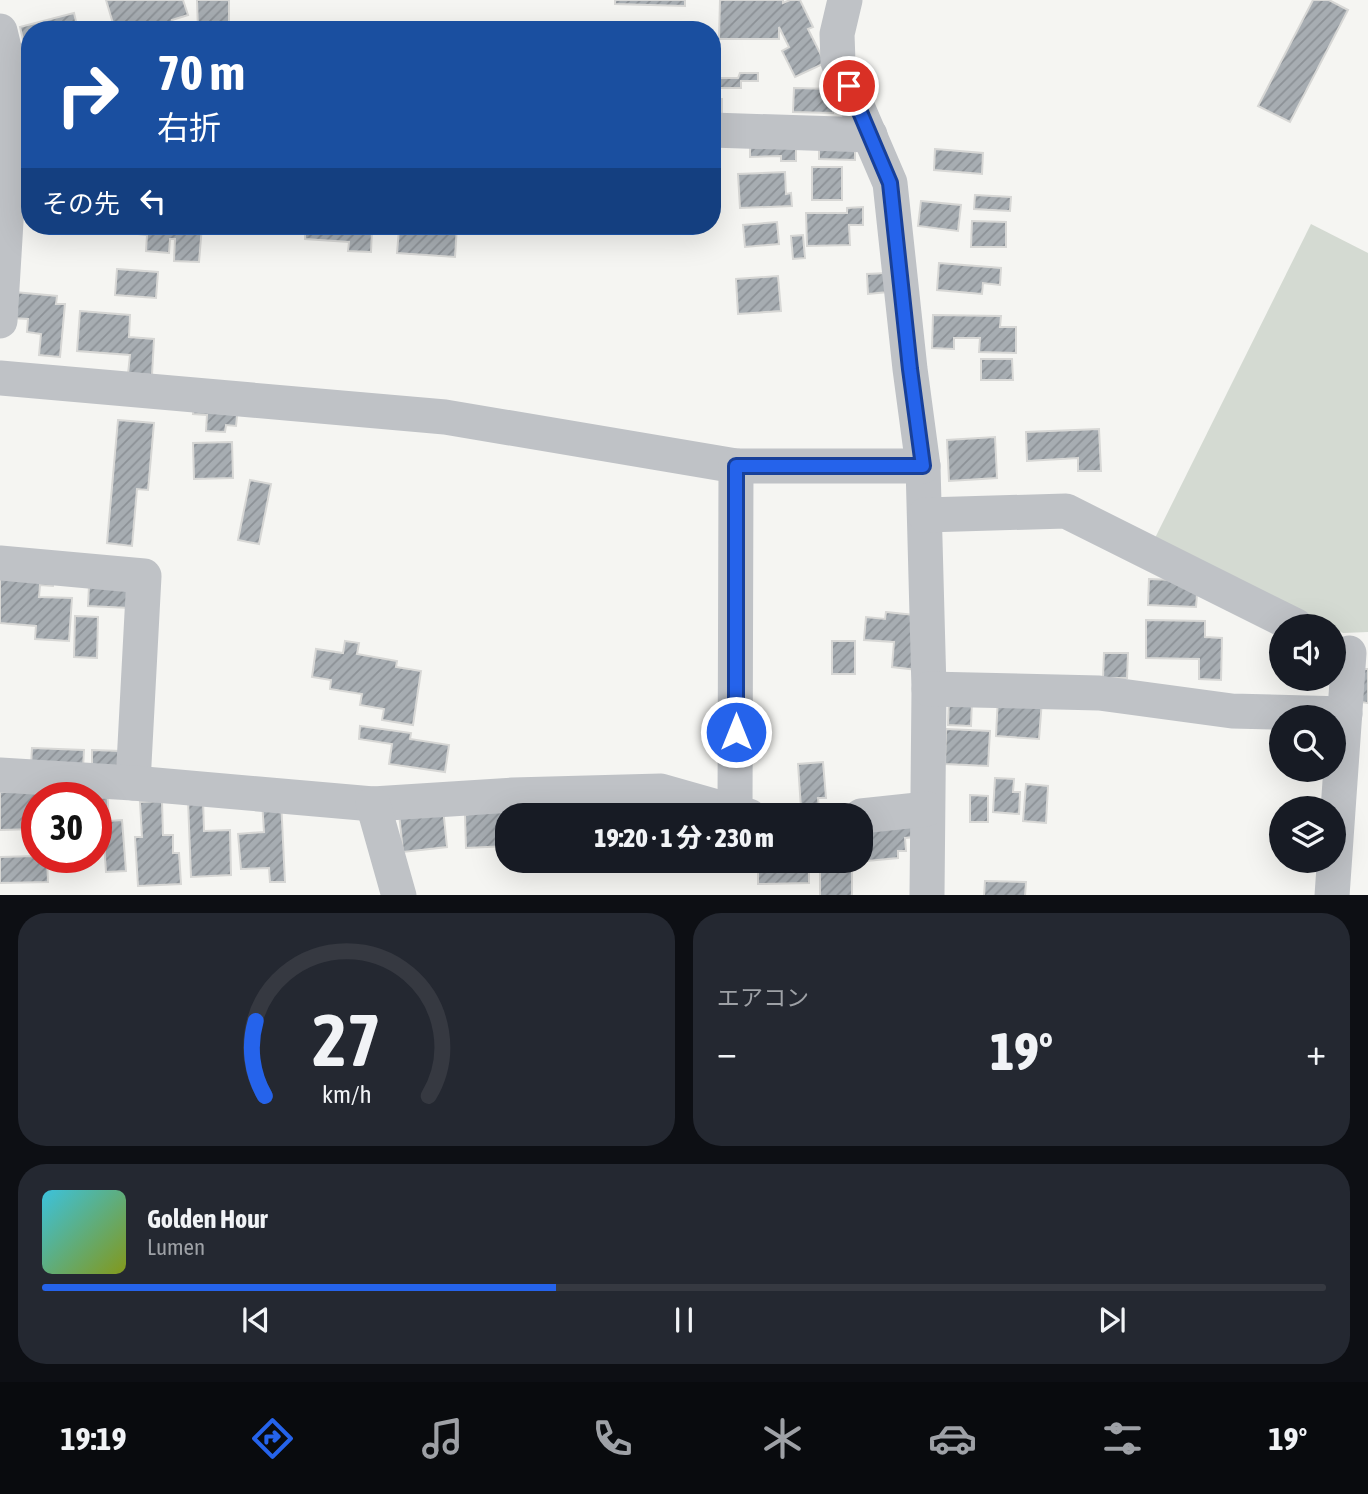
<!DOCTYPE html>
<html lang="ja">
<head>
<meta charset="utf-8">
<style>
  body { margin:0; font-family:"Asap Condensed","Noto Sans JP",sans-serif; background:#242831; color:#f1f3f6; height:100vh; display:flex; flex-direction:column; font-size:26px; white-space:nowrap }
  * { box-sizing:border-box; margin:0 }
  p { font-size:23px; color:#9ea1a6 }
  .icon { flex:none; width:38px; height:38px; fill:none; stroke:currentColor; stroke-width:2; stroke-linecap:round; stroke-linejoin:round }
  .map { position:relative; height:895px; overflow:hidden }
  .sheet { display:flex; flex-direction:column; gap:18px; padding:18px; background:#0d0f14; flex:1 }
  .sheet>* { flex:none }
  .guide { position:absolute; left:21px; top:21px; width:700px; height:214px; border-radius:28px; box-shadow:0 7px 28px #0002; background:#1a4fa0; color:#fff; overflow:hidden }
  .buttons { position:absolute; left:1269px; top:614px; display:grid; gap:14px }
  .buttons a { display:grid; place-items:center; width:77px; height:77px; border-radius:50%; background:#171b24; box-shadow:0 7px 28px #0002; font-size:35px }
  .speed { position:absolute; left:21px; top:782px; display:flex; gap:14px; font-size:35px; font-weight:700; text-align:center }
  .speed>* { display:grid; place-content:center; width:91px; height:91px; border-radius:50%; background:#171b24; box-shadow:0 7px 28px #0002; line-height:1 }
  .speed .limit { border:10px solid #d22; background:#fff; color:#111 }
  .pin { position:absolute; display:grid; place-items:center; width:60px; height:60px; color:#fff; margin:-30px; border:4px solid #fff; border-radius:50%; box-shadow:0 2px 7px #0007 }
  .me { position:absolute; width:77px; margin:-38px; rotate:0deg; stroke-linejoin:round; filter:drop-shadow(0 0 5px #0008) }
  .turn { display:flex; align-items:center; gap:24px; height:147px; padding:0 21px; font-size:32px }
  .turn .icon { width:91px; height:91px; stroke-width:2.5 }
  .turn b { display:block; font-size:49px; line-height:60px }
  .then { display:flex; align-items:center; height:66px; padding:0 21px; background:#0003; gap:14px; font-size:26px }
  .big { font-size:52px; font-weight:800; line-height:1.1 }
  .sheet .widget { flex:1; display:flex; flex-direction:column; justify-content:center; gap:10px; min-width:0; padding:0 24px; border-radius:28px; background:#242831 }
  .sheet .dial { align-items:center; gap:0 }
  .dial svg { height:182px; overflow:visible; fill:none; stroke:#363941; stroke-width:7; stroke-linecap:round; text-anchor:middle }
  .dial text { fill:#f1f3f6; stroke:none }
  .song { display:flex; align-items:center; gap:21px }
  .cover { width:84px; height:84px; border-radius:10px; background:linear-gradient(135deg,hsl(190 70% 55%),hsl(70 70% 35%)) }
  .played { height:7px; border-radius:4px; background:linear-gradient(90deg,#2563eb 40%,#363941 40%) }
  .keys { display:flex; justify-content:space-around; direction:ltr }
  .heat { display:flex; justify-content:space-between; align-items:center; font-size:38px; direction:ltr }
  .sheet .tiles { flex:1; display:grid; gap:18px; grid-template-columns:1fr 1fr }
  .widget:last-child { grid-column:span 2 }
  .trip { position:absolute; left:495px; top:803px; width:378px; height:70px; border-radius:28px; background:#171b24; box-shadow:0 7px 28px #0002; font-weight:800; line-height:70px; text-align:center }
  .tab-bar { display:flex; height:112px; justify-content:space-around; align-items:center; background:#090b0e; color:#9ea1a6 }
  .tab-bar .icon { width:49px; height:49px }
  .tab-bar .selected { color:#2563eb }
  .tab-bar b { font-size:32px; color:#f1f3f6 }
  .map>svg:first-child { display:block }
  .green { fill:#d4dad2 }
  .building { fill:url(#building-hatch); stroke:#d7d7d5; stroke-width:2 }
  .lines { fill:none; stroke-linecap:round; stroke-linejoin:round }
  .minor { stroke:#bfc2c6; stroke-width:35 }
  .route-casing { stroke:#184099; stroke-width:18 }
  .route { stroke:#2563eb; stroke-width:12 }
</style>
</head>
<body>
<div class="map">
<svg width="1368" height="896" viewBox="0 0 1368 896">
  <defs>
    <pattern id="building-hatch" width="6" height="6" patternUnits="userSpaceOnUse" patternTransform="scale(1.75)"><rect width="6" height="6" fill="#a7adb2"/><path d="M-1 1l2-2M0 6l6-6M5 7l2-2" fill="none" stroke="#8c9196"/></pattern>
  </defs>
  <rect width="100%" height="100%" fill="#f5f5f2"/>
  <polygon class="green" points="1311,224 1368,253 1368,632 1343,633 1154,540"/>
  <g class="building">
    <polygon points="106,0 183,0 188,15 172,20 175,30 115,30"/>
    <polygon points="197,0 229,0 229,30 198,30"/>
    <polygon points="615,0 685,0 685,6 615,4"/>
    <polygon points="720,0 783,0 783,3 790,0 800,0 813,27 808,29 825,63 795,77 782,51 789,47 779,27 779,39 719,39"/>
    <polygon points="1313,0 1329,0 1348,10 1290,122 1258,106"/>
    <polygon points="74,13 78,30 30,30 29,65 20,27"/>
    <polygon points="344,23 427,25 427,30 344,30"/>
    <polygon points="647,25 648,30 611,30 611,27"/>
    <polygon points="740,73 758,73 758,81 741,81 741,88 713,88 713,78 738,78"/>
    <polygon points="794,88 833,89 833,113 793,112"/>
    <rect x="712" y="99" width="10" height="17"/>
    <polygon points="750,137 796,137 796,161 781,161 781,156 750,157"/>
    <polygon points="855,139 855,160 819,159 819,149"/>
    <polygon points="935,149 983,153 982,174 934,170"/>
    <rect x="812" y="167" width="30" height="33"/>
    <polygon points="785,172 786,194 791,193 792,206 740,208 738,174"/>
    <polygon points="975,195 1011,197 1010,211 974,209"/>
    <polygon points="921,201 961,205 958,231 918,226"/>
    <polygon points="863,207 863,225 849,225 850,245 807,246 806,213 847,213 847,208"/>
    <polygon points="972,221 1006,222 1006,247 971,247"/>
    <polygon points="777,222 779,244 745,247 743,225"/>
    <polygon points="120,226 202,226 199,262 174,261 175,239 170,239 169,253 146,251 147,235 120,232"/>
    <polygon points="305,226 355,226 355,229 372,230 371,252 348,251 349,242 305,239"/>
    <polygon points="420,226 457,226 455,257 397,253 399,229 415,231"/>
    <polygon points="803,235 805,258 793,259 791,236"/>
    <polygon points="939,263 1001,268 1000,285 983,283 982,294 937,290"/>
    <polygon points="117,269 158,272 156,298 115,295"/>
    <polygon points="887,273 888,292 868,294 867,274"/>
    <polygon points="778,276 781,311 738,314 736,279"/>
    <polygon points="14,292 57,296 56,304 65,304 60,357 39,355 41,334 27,332 28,319 11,318"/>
    <polygon points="80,311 130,315 129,337 154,339 152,375 128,374 130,355 77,351"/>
    <polygon points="933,315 1001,316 1000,327 1016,327 1016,353 979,352 980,338 954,338 954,349 932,348"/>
    <polygon points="981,359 1012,359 1013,380 981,380"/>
    <polygon points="194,403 238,406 236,426 226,425 225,432 206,431 207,415 193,414"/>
    <polygon points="118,420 154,423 148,490 137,489 132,546 107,543"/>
    <polygon points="1099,429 1101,471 1078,471 1078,458 1027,461 1026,432"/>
    <polygon points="995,437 997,478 949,481 947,440"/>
    <polygon points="232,442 233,478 194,479 193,443"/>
    <polygon points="250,480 271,484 259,544 238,540"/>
    <polygon points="0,570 54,574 53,586 40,585 39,597 72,598 69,641 35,639 36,626 0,623"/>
    <polygon points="1149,579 1198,581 1196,607 1148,605"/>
    <polygon points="89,586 131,588 130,608 88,606"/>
    <polygon points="886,612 914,615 919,670 892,667 894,642 864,640 866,617 885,619"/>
    <polygon points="75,616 98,617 97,658 74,657"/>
    <polygon points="1146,620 1205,621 1205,637 1222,638 1221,680 1199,679 1199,659 1146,658"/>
    <polygon points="345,641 359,643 357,654 397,661 396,667 421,671 413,725 382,720 384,709 360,705 362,694 330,689 331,680 312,677 316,649 343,653"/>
    <rect x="832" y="641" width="23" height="33"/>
    <polygon points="1104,653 1128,653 1127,678 1103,678"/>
    <polygon points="1363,669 1368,669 1368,703 1360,702"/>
    <polygon points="998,697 1042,700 1039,739 996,736"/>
    <polygon points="949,699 972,700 971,726 948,725"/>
    <polygon points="360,726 411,733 410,739 449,745 445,772 389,764 392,744 359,739"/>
    <polygon points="946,729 990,731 988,766 945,764"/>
    <polygon points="32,748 84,750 83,769 31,767"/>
    <polygon points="92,750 121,751 120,770 92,770"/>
    <polygon points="823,762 826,798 818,798 819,807 801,808 798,764"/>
    <polygon points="995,778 1014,779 1013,792 1020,792 1019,814 993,812"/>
    <polygon points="1026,784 1048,786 1046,823 1023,821"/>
    <polygon points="107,788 109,821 122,820 126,871 106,872 103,827 96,827 96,798 64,798 64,791"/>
    <polygon points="38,791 37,829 0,830 0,792"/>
    <polygon points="970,795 988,796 988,822 970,822"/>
    <polygon points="203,799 204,831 230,830 231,875 191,877 188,800"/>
    <polygon points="262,800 281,800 285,882 270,882 269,868 241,869 238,834 264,832"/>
    <polygon points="162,801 163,835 173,835 173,853 179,853 181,884 138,886 135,837 142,837 140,802"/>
    <polygon points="518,803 518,816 508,816 508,846 466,848 465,815"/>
    <polygon points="651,804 690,816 652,816"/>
    <polygon points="443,808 447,847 403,852 399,813"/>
    <polygon points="913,819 914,837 905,838 906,851 898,851 898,858 867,861 866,840 861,841 861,822"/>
    <polygon points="37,856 47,858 48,882 0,883 0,857"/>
    <polygon points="758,861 809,861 809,883 758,884"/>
    <rect x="820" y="869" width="32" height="27"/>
    <polygon points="985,881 1026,882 1025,896 984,896"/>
  </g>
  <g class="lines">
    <g class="minor">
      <polyline points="845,0 837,34 838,62 890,183 910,369 923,466 929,689 927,896"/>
      <polyline points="0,31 14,89 0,321"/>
      <polyline points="712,130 870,135"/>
      <polyline points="0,378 445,417 736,466 923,466"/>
      <polyline points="925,515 1066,511 1296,626"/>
      <polyline points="0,563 144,576 133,783"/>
      <polyline points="929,689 1099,693 1232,711 1345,714"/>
      <polyline points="0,775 133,783 373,804 513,795 661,791 749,816"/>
      <polyline points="373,804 399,896"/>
      <polyline points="735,812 736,466"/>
      <polyline points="861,816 927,809"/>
      <polyline points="1332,896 1349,653"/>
    </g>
  </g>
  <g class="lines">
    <g class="route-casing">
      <polyline id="route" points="736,732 736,466 923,466 910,369 890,183 849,86"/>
    </g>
    <use href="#route" class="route"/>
  </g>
</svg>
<div class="buttons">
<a><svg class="icon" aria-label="sound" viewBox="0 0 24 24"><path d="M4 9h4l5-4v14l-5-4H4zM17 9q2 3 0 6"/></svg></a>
<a><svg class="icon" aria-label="search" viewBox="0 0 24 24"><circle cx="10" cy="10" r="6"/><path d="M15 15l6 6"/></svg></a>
<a><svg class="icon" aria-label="layers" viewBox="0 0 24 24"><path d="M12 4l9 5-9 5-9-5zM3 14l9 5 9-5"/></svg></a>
</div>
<div class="speed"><div class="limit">30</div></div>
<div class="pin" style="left:849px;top:86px;background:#d93025"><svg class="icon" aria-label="arrive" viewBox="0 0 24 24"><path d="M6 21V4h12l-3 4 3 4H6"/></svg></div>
<svg class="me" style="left:736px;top:732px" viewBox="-20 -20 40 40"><circle r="17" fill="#2563eb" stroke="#fff" stroke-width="3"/><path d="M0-11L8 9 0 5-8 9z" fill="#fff"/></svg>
<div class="trip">19:20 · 1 分 · 230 m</div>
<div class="guide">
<div class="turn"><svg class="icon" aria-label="right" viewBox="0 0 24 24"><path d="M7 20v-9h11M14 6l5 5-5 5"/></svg><div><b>70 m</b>右折</div></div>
<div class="then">その先<svg class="icon" aria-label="left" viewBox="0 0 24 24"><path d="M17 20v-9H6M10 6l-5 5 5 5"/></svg></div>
</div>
</div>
<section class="sheet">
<div class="tiles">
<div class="widget dial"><svg viewBox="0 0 100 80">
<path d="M14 69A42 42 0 1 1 86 69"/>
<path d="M14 69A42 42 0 0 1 10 36" stroke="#2563eb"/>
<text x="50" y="56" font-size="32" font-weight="700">27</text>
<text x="50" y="72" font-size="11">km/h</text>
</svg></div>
<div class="widget"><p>エアコン</p>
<div class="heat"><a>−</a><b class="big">19°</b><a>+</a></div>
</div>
<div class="widget">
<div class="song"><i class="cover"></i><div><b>Golden Hour</b><p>Lumen</p></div></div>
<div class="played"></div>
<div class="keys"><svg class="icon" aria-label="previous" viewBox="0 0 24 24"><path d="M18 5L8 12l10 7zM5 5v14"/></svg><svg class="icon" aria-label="pause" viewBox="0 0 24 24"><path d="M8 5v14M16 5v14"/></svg><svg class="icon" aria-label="next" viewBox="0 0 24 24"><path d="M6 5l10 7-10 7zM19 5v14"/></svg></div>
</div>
</div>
</section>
<nav class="tab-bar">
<b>19:19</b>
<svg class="icon selected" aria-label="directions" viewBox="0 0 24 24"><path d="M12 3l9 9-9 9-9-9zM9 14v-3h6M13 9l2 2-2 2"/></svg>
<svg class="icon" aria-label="music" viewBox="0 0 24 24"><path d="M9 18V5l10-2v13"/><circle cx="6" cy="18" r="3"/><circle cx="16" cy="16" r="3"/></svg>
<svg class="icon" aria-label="phone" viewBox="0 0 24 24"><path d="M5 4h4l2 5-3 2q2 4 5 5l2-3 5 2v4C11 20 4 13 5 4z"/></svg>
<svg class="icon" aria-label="climate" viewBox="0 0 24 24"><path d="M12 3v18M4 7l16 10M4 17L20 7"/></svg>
<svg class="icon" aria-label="car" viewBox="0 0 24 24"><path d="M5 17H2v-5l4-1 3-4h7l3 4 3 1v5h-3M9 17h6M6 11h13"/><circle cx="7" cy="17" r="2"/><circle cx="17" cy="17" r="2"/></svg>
<svg class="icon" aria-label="filters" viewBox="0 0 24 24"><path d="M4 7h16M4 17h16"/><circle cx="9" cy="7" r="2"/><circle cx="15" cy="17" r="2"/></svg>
<b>19°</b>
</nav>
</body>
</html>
